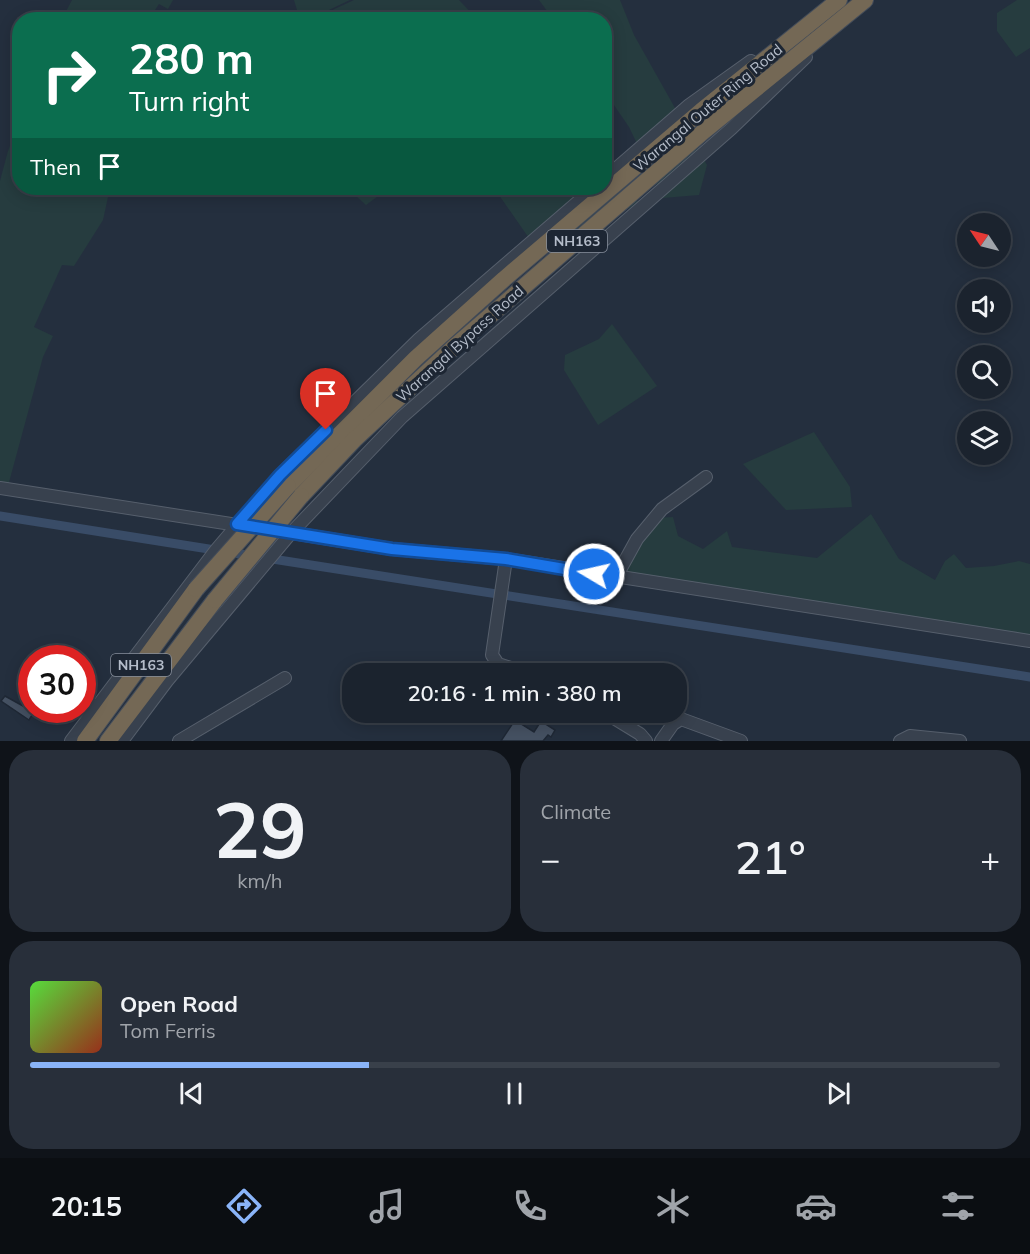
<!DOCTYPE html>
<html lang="en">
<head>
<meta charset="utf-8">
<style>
  body { margin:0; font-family:Mulish,sans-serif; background:#282f3a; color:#f1f3f6; height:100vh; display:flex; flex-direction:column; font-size:22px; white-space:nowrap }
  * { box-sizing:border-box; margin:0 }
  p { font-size:20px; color:#a0a4aa }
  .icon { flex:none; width:33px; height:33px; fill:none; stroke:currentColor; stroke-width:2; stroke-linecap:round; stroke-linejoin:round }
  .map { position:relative; height:741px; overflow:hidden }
  .side { display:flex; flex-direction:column; gap:9px; padding:9px; background:#0f1319; flex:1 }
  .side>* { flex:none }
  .guide { position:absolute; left:12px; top:12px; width:600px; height:183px; border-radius:24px; box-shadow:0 3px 15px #0003,0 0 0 2px #39404a; background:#0b6e4f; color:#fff; overflow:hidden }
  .needle { width:39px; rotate:305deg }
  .fabs { position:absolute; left:957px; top:213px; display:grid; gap:12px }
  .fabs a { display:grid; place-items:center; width:54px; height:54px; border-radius:50%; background:#1b232e; box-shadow:0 3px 15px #0003,0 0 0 2px #39404a; font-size:30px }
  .speed { position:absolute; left:18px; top:645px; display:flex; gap:12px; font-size:30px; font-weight:700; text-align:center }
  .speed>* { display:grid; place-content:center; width:78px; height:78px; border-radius:50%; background:#1b232e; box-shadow:0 3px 15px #0003,0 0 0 2px #39404a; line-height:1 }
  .speed .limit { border:9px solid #d22; background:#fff; color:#111 }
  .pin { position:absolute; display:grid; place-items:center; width:51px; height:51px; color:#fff; margin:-62px -26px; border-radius:50% 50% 50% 0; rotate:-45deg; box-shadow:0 0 6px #0007 }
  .pin .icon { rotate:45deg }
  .me { position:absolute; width:66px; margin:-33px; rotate:279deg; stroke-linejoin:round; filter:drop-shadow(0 0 4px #0008) }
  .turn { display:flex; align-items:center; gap:21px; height:126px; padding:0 18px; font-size:27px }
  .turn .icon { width:78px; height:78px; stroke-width:2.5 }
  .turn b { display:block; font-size:42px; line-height:51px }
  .then { display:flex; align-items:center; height:57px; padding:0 18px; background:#0003; gap:12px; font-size:22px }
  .big { font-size:45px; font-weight:600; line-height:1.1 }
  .side .card { flex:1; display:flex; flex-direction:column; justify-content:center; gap:9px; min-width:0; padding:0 21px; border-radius:24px; background:#282f3a }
  .side .dial { align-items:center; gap:0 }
  .dial b { font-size:78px; line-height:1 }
  .song { display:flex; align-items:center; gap:18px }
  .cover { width:72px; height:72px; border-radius:9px; background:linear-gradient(135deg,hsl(110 70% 55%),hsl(10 70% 35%)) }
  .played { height:6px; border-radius:3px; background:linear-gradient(90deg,#8ab4f8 35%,#39404a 35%) }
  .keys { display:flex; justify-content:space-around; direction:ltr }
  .heat { display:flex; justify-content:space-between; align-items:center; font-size:33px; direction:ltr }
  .side .tiles { flex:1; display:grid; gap:9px; grid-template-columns:1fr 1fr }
  .card:last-child { grid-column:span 2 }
  .trip { position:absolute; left:342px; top:663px; width:345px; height:60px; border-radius:24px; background:#1b232e; box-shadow:0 3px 15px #0003,0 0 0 2px #39404a; font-weight:600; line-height:60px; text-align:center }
  .menu { display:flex; height:96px; justify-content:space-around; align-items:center; background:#0b0e12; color:#a0a4aa }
  .menu .icon { width:42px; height:42px }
  .menu .current { color:#8ab4f8 }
  .menu b { font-size:27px; color:#f1f3f6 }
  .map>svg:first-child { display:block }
  .green { fill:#263c3f }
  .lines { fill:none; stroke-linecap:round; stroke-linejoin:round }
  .canal { stroke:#394c67; stroke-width:9 }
  .building { fill:#455162; stroke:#1f2835; stroke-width:1.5 }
  .minor-casing { stroke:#565f6c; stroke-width:14 }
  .highway-casing { stroke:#434c59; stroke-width:18 }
  .minor { stroke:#38414e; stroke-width:12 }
  .highway { stroke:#746855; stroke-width:16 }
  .highway-bridge-casing { stroke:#434c59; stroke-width:18; stroke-linecap:butt }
  .highway-bridge { stroke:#746855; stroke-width:16 }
  .route-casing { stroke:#114b97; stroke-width:15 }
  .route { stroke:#1a73e8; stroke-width:10 }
  .labels { text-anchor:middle; stroke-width:6; stroke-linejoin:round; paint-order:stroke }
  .shield { fill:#1d2633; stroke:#878f9c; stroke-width:1.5 }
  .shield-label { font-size:14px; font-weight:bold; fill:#b4bcc9 }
  .street-label { font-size:15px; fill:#b4bcc9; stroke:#1d2633 }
</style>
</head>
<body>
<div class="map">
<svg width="1030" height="741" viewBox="0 0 1030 741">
  <rect width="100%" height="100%" fill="#242f3e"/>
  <g class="green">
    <polygon points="72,0 173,0 168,9 159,4 149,19 62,19"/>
    <polygon points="294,0 350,0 310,19 287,19 297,10"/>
    <polygon points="354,0 459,0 477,19 313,19"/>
    <polygon points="539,0 620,0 634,35 707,165 699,195 663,198 629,127 605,92 604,20 553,19"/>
    <polygon points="1017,0 1030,0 1030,48 1016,57 997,31 997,13"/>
    <polygon points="19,122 20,188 110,188 103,220 74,266 62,265 34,327 53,336 43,357 8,486 0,485 0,181 8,151"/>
    <polygon points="605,164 639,203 540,254 494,188 604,188"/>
    <polygon points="347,188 389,188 366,205"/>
    <polygon points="612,324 657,386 598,425 564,370 565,355 599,339"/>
    <polygon points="814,432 850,487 852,507 786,510 743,464"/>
    <polygon points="871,514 899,559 935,580 945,561 954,554 966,568 994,566 1019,561 1030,564 1030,637 621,573 653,518 673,517 678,536 703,549 727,531 732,547 817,558"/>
  </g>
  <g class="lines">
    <g class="canal">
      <polyline points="0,516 253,556"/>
      <polyline points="266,558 1030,677"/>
    </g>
  </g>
  <g class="building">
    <polygon points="5,696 34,712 29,720 1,701"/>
    <polygon points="515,720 534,732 541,721 555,730 551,737 548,735 543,741 501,741"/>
  </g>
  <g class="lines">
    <g class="minor-casing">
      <g id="minor">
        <polyline points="604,179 688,106 751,61"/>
        <polyline points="0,488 257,528"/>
        <polyline points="286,532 392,549 506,559 1030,641"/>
        <polyline points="506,559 492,655 498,664 529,674"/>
        <polyline points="616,577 637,539 662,509 706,477"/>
        <polyline points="604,712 640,734 646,741"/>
        <polyline points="71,741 216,550 280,475 419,339 594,188"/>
        <polyline points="122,741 167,681 291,533 402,417 732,128 806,57"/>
        <polyline points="179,741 285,678"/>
        <polyline points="661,741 673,724 681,719 741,741"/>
        <polyline points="900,741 910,736 960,741"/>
      </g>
    </g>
    <g class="highway-casing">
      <g id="highway">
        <polyline points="288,486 416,358 504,279 701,111 839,0"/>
        <polyline points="301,496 354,440 455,346 704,131 865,0"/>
        <polyline points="85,741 196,589"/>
        <polyline points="108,741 215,600"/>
      </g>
    </g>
    <use href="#minor" class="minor"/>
    <use href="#highway" class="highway"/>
    <g class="highway-bridge-casing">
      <g id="highway-bridge">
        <polyline points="196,589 288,486"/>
        <polyline points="215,600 301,496"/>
      </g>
    </g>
    <use href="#highway-bridge" class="highway-bridge"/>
  </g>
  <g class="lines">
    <g class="route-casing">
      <polyline id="route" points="326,430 280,475 237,524 392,549 506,559 594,574"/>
    </g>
    <use href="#route" class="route"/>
  </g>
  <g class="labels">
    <g class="shield">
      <rect x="547" y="230" width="60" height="22" rx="4.5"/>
      <rect x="111" y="654" width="60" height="22" rx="4.5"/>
    </g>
    <g class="shield-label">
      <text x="577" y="246">NH163</text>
      <text x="141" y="670">NH163</text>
    </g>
    <g class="street-label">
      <text transform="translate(708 108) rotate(-40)" y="5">Warangal Outer Ring Road</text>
      <text transform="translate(460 344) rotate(-42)" y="5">Warangal Bypass Road</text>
    </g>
  </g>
</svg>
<div class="fabs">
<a><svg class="needle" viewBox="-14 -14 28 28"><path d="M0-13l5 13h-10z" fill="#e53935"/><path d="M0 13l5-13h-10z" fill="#a0a4aa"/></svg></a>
<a><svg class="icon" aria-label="sound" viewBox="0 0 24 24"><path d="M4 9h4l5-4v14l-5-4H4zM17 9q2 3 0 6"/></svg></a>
<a><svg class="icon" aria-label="search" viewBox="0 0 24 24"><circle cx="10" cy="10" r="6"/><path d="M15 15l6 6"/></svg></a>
<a><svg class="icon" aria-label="layers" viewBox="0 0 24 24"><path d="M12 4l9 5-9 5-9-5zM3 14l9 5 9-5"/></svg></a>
</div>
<div class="speed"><div class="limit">30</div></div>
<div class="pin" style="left:326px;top:430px;background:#d93025"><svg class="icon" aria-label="arrive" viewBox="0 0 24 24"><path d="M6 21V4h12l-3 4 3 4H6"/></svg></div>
<svg class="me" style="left:594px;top:574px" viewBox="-20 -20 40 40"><circle r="17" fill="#1a73e8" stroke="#fff" stroke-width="3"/><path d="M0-11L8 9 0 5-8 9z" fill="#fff"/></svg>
<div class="trip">20:16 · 1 min · 380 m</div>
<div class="guide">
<div class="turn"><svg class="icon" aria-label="right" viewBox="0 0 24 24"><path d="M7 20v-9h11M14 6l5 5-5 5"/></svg><div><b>280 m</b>Turn right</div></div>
<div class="then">Then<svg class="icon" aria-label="arrive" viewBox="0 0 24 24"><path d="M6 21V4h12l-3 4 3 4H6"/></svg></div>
</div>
</div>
<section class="side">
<div class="tiles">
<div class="card dial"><b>29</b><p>km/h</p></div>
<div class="card"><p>Climate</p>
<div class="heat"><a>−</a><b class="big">21°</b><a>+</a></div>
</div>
<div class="card">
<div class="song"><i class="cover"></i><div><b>Open Road</b><p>Tom Ferris</p></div></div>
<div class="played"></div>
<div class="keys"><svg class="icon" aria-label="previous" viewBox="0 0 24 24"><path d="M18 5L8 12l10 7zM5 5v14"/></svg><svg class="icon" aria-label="pause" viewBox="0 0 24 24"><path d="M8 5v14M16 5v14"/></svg><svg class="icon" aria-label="next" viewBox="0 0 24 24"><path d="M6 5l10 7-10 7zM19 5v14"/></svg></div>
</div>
</div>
</section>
<nav class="menu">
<b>20:15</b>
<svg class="icon current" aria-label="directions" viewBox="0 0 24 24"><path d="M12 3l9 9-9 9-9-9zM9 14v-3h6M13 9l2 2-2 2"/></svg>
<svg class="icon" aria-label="music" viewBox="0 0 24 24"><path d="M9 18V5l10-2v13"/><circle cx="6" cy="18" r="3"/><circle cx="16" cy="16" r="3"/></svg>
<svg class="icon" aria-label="phone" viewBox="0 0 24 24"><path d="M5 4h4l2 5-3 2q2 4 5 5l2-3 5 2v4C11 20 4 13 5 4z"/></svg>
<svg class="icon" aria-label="climate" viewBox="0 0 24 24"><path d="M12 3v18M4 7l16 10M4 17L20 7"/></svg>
<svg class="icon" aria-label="car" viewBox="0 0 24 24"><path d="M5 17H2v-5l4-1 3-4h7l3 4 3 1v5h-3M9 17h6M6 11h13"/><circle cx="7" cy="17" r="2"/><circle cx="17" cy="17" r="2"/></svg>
<svg class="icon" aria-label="filters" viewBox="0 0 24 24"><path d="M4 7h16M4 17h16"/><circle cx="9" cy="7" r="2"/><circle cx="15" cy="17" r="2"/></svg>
</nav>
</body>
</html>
